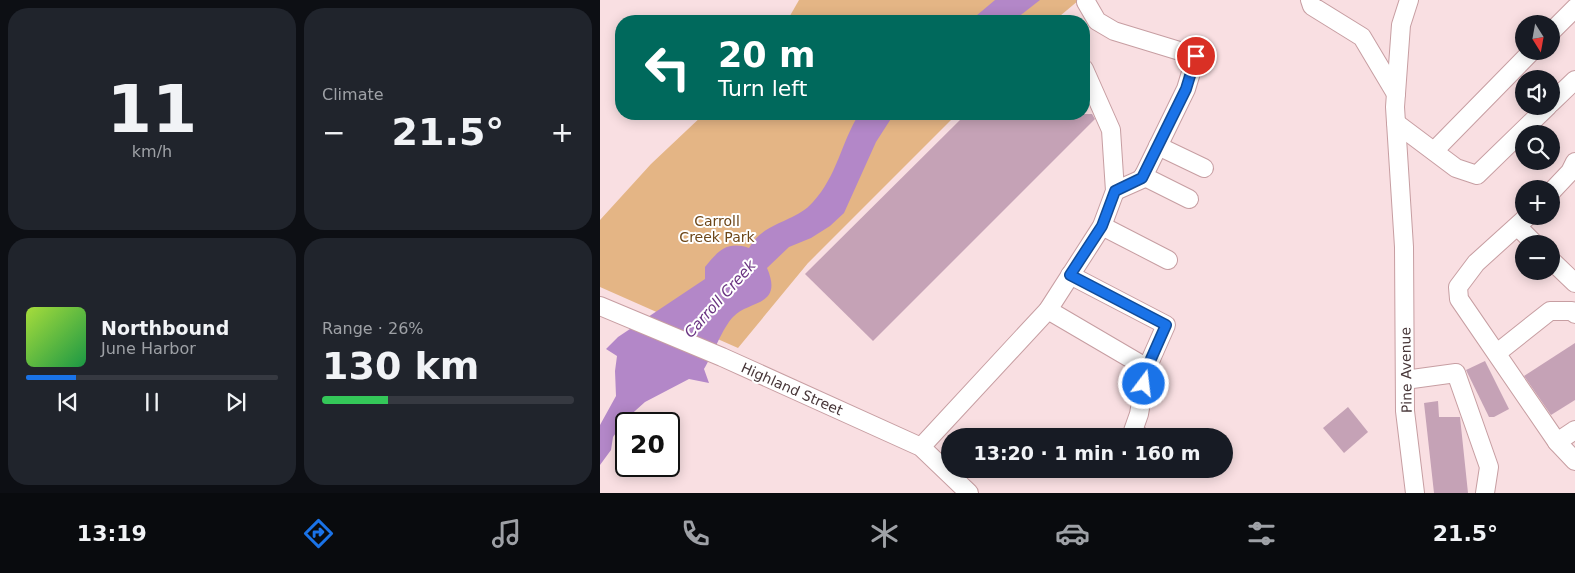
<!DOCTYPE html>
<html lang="en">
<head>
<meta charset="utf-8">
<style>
  body { margin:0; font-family:"DejaVu Sans",sans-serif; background:#20242c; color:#f1f3f6; height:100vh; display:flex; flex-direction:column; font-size:19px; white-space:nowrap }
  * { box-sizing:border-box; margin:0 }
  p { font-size:16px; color:#9ea1a6 }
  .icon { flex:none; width:28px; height:28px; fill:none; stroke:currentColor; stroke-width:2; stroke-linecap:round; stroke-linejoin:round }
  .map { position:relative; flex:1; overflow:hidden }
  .drawer { display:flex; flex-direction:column; gap:8px; padding:8px; background:#0d0f14; width:600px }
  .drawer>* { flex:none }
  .top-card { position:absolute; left:15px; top:15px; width:475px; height:105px; border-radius:20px; box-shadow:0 2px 12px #0003; background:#00695c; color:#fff; overflow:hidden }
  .needle { width:32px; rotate:169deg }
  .controls { position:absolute; left:915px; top:15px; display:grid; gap:10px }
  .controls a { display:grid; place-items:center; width:45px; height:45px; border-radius:50%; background:#171b24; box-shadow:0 2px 12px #0003; font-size:25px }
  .speed { position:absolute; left:15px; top:412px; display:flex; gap:10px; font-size:25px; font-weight:700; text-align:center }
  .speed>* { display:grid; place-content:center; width:65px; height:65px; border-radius:50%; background:#171b24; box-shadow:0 2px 12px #0003; line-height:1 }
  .speed .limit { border:2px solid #111; border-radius:8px; background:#fff; color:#111 }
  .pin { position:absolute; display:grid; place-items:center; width:42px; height:42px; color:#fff; margin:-21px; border:2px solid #fff; border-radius:50%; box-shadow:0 1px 5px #0007 }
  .me { position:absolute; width:55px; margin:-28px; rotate:15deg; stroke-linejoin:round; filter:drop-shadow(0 0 4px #0008) }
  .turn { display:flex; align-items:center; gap:18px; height:105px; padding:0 20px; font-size:22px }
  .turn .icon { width:65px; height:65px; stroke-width:2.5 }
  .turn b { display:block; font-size:35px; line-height:42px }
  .big { font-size:38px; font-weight:800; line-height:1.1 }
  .drawer .widget { flex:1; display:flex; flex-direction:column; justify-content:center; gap:8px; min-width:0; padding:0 18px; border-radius:20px; background:#20242c }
  .drawer .dial { align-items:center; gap:0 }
  .dial b { font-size:65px; line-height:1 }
  .song { display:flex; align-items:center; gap:15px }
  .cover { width:60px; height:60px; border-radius:8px; background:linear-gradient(135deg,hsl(80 70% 55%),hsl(140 70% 35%)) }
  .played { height:5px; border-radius:2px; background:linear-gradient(90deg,#1a73e8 20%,#363941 20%) }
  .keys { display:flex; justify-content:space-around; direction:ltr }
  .heat { display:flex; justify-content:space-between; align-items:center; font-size:28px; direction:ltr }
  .charge { height:8px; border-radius:4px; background:linear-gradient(90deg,#34c759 26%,#363941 0) }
  .drawer .tiles { flex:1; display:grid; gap:8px; grid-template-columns:repeat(2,1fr) }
  .trip { position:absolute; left:341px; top:428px; width:292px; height:50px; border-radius:25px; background:#171b24; box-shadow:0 2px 12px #0003; font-weight:800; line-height:50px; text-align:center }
  .menu { display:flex; height:80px; justify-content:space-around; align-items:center; background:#090b0e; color:#9ea1a6 }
  .menu .icon { width:35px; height:35px }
  .menu .selected { color:#1a73e8 }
  .menu b { font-size:22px; color:#f1f3f6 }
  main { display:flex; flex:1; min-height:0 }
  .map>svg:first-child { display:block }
  .green { fill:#e4b585 }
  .water { fill:#b387c8 }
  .building { fill:#c5a2b6 }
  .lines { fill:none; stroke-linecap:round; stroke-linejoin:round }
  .minor-casing { stroke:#c79ea2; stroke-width:20 }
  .minor { stroke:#fff; stroke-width:18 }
  .route-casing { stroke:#114b97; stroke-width:12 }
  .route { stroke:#1a73e8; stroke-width:9 }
  .labels { text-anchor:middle; stroke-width:4; stroke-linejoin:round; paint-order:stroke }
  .park-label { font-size:14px; fill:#6d4618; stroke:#fff }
  .street-label { font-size:14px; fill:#473638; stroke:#fff }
  .water-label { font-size:15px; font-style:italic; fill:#6a3482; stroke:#fff }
</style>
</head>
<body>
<main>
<section class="drawer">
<div class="tiles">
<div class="widget dial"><b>11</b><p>km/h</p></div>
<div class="widget"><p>Climate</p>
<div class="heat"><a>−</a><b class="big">21.5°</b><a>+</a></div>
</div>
<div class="widget">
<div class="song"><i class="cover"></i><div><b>Northbound</b><p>June Harbor</p></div></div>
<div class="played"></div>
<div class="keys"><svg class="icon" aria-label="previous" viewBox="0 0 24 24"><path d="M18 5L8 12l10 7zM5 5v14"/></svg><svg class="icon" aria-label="pause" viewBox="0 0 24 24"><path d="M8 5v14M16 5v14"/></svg><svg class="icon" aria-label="next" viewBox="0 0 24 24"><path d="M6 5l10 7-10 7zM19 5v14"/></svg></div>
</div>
<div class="widget"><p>Range · 26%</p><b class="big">130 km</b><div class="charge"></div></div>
</div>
</section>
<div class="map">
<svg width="975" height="493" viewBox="0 0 975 493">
  <rect width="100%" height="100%" fill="#f9dfe2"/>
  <g class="green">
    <polygon points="199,0 479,0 454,21 187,21"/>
    <polygon points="104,114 357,114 208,263 138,348 0,287 0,220 51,164"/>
  </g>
  <g class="water">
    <polygon points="395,0 440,0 413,21 370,21"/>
    <path d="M259,114H294L276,142L244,213L230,226L211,238L189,247L167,268C184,307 148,300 133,317C123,327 112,356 104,369L109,383L89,379L45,402L26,419L13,437L11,450L0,465V425L16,396L15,371L17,356L6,349L18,337L105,279V267C119,250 127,241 149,248C164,221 195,223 213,202C237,176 241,143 259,114Z"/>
  </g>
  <g class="building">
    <polygon points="366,114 492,114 495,119 273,341 205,274"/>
    <polygon points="975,343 975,400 951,415 924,376"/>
    <polygon points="885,361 909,409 894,417 889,417 866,370"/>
    <polygon points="838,401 839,417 860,417 868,493 834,493 824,403"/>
    <polygon points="748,407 768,432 744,453 723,428"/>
  </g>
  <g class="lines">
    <g class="minor-casing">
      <g id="minor">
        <polyline points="710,0 712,6 762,37 796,94"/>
        <polyline points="809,0 801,25 795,107 804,247 805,411 815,493"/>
        <polyline points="486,2 497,21 514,31 596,56 586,89 542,179 515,191"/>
        <polyline points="951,32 975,8"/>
        <polyline points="951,103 975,80"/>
        <polyline points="796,123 856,168 877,175 948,106"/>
        <polyline points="558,146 604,168"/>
        <polyline points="834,151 932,51"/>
        <polyline points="543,176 589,199"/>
        <polyline points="951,192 970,172 975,162"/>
        <polyline points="928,216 876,263 858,287 859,299 957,442 975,461"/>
        <polyline points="502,226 568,260"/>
        <polyline points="918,227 935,244"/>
        <polyline points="951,260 975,283"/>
        <polyline points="470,275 566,325 547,368"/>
        <polyline points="0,306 122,357 321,447 369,493"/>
        <polyline points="448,310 547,368 539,414 533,431 540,436"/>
        <polyline points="897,353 950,311 972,311 975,314"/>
        <polyline points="805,380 856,373 889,467 885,493"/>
        <polyline points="957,442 975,430"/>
        <polyline points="321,447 448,310 502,226 515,191 511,130 484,69"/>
      </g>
    </g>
    <use href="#minor" class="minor"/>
  </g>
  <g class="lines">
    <g class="route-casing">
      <polyline id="route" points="544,384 547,368 566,325 470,275 502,226 515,191 542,178 586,89 596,56"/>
    </g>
    <use href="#route" class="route"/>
  </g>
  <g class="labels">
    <g class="park-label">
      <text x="117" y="226">Carroll<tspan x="117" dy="16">Creek Park</tspan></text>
    </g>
    <g class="street-label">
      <text transform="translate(806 370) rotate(-91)" y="5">Pine Avenue</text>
      <text transform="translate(192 389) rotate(24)" y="5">Highland Street</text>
    </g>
    <g class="water-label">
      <text transform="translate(120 299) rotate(-48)" y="5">Carroll Creek</text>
    </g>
  </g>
</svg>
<div class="controls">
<a><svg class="needle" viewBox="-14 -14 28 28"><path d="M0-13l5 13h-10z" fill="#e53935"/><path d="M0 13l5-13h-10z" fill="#9ea1a6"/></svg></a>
<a><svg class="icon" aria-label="sound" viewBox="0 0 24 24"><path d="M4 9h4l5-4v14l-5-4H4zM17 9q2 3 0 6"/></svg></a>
<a><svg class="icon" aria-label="search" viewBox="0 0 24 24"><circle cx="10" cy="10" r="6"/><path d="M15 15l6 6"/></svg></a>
<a>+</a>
<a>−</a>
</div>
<div class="speed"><div class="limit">20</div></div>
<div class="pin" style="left:596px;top:56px;background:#d93025"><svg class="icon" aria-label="arrive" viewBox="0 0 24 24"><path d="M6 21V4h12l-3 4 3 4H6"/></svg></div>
<svg class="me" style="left:544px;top:384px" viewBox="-20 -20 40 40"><circle r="17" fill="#1a73e8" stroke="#fff" stroke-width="3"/><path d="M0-11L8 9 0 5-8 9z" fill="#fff"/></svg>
<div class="trip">13:20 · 1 min · 160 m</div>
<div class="top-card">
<div class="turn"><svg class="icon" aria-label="left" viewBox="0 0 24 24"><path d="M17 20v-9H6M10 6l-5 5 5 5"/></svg><div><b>20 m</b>Turn left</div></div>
</div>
</div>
</main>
<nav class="menu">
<b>13:19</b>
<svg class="icon selected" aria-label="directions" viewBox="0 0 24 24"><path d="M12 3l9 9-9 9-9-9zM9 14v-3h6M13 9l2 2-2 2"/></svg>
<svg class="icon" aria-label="music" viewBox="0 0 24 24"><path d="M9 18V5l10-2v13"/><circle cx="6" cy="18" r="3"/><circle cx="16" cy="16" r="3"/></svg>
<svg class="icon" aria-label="phone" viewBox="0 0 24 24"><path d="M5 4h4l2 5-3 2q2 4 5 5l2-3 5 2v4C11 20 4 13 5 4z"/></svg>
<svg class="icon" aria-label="climate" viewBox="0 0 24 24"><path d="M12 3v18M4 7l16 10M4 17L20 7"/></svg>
<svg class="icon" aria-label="car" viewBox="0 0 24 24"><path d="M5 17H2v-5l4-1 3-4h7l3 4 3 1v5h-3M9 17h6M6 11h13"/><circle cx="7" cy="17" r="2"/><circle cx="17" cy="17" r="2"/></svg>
<svg class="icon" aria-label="filters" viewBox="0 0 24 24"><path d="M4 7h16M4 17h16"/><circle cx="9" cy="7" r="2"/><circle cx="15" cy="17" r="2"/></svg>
<b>21.5°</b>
</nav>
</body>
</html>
